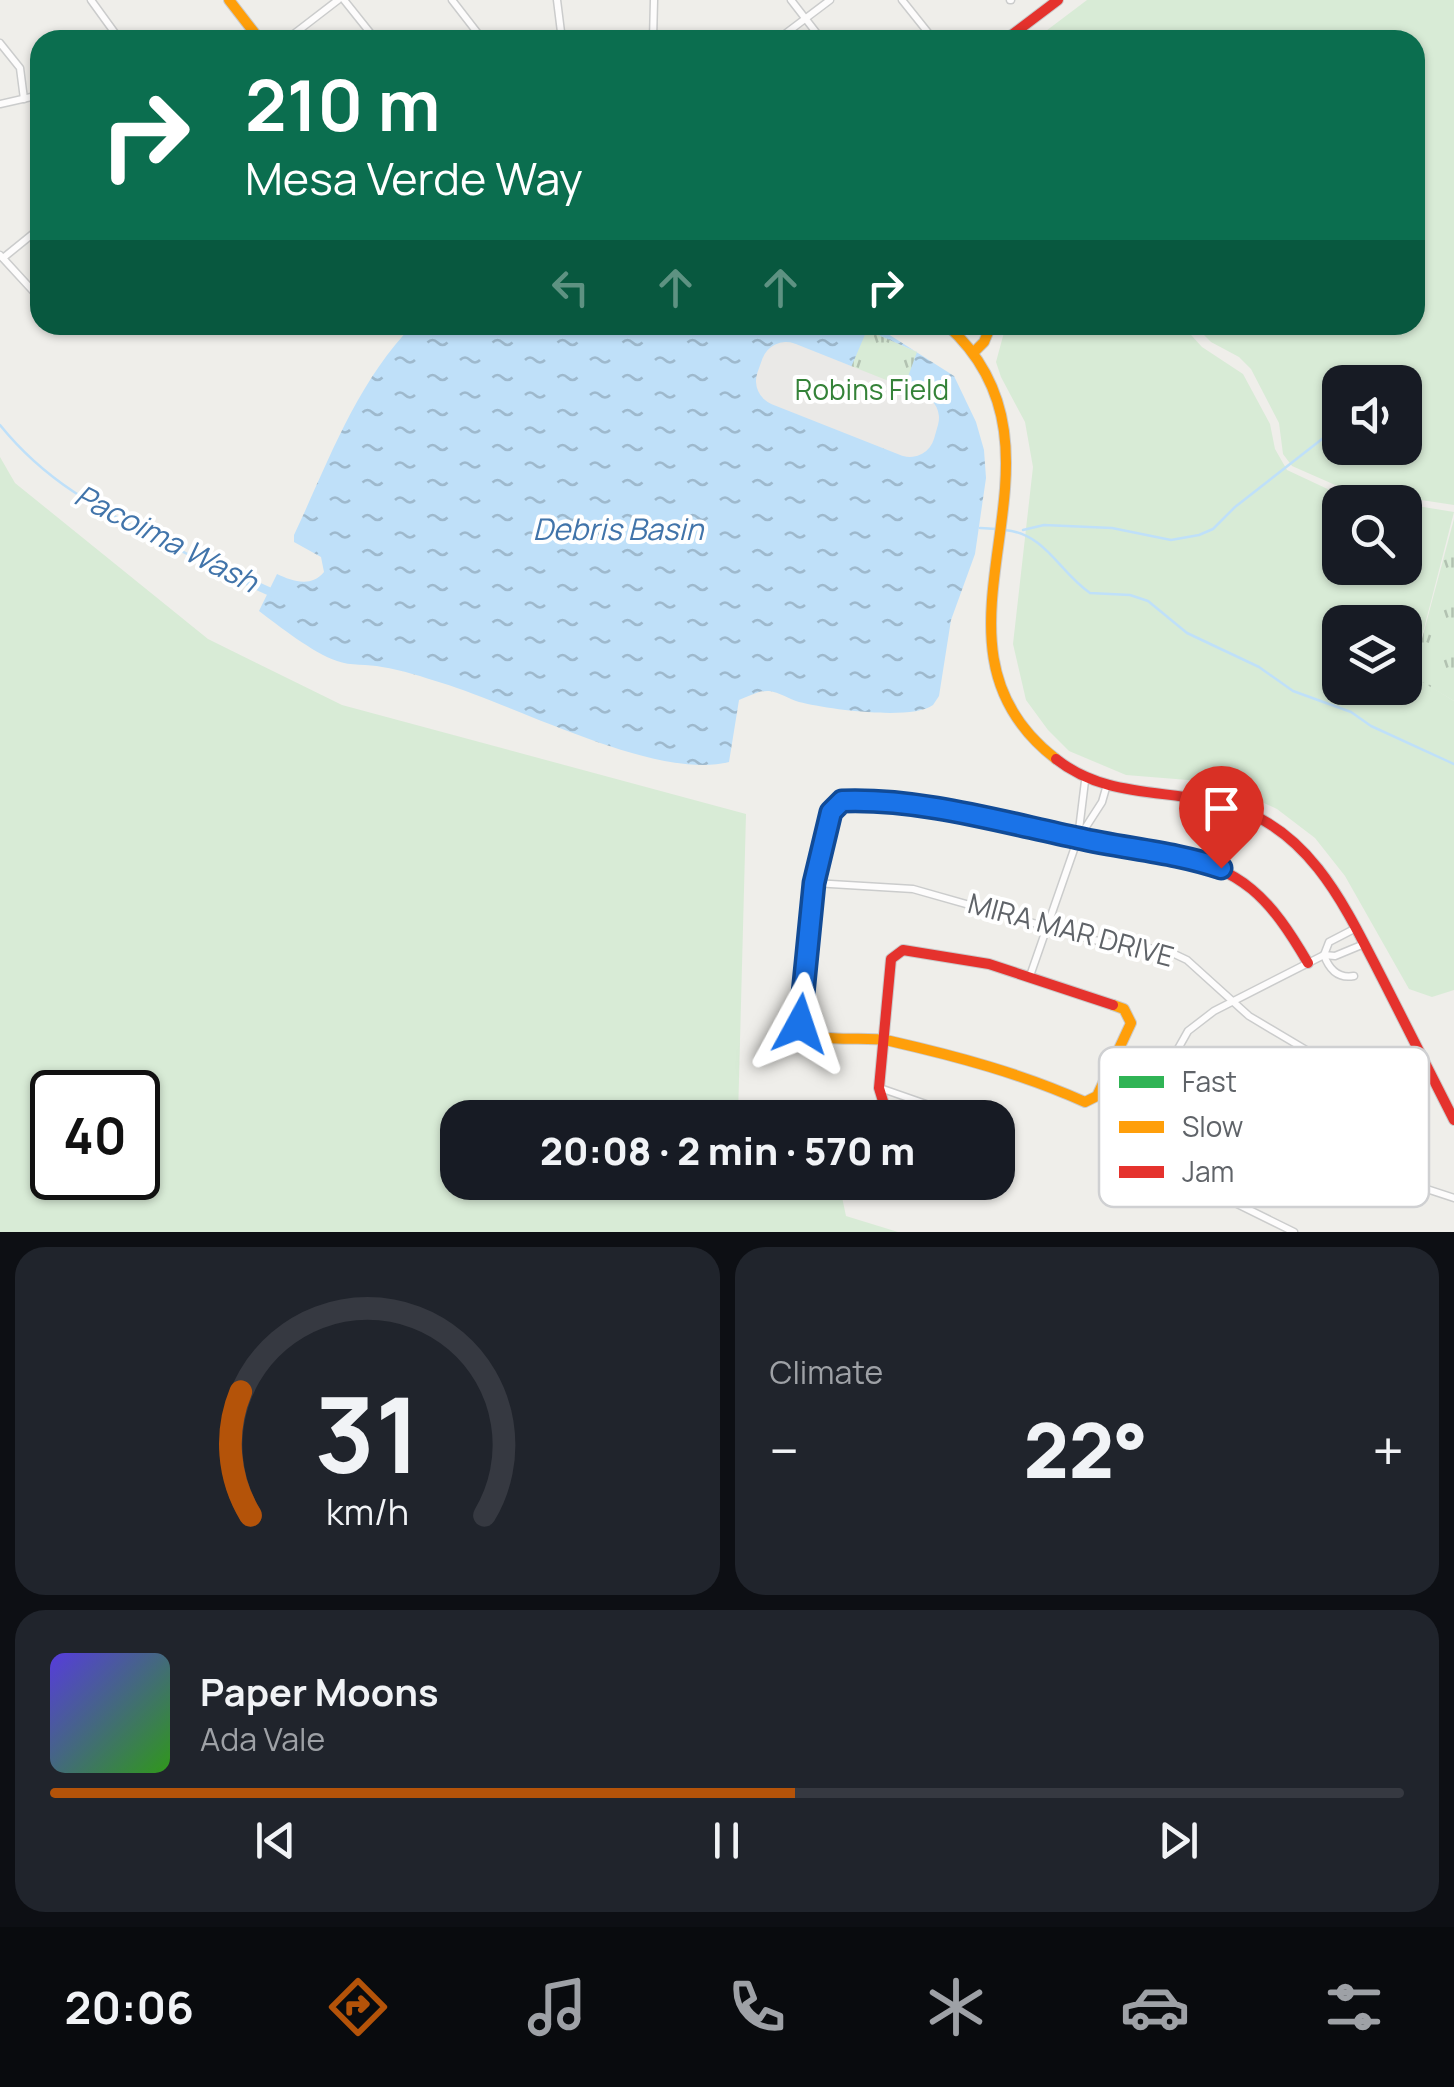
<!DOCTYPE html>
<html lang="en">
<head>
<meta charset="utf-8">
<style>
  body { margin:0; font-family:Manrope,sans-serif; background:#20242c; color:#f1f3f6; height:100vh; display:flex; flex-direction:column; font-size:38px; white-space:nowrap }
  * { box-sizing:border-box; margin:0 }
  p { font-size:32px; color:#9ea1a6 }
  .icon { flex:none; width:55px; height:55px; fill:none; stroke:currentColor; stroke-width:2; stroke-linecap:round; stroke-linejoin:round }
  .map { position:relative; height:1232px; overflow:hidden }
  .sheet { display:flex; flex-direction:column; gap:15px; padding:15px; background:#0d0f14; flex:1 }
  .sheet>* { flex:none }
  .guide { position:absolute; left:30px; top:30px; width:1395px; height:305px; border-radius:30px; box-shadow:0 2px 8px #0004; background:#0b6e4f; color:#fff; overflow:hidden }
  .fabs { position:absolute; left:1322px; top:365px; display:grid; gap:20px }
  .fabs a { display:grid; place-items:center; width:100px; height:100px; border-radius:20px; background:#171b24; box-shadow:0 2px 8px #0004; font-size:50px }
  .speed { position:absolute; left:30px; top:1070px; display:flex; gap:20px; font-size:50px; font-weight:700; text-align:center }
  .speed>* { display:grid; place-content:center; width:130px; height:130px; border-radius:50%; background:#171b24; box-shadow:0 2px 8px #0004; line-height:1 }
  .speed .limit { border:5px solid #111; border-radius:15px; background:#fff; color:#111 }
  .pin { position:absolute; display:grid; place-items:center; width:85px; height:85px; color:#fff; margin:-102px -42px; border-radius:50% 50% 50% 0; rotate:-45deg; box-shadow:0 0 10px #0007 }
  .pin .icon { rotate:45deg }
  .me { position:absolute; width:110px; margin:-55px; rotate:5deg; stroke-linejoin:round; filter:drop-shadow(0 0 8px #0008) }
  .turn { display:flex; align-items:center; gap:35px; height:210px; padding:0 50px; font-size:45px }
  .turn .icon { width:130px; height:130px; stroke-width:2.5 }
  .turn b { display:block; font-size:70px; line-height:85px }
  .lanes { display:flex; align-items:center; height:95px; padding:0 50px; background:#0003; justify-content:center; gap:50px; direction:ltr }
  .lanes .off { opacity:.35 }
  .big { font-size:75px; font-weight:800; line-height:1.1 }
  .sheet .widget { flex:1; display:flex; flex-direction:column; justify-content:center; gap:15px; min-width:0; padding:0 35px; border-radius:30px; background:#20242c }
  .sheet .dial { align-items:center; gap:0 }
  .dial svg { height:260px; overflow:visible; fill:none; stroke:#363941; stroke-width:7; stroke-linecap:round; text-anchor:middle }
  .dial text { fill:#f1f3f6; stroke:none }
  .song { display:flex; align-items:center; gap:30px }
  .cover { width:120px; height:120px; border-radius:15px; background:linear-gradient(135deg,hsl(250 70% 55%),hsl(110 70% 35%)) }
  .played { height:10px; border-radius:5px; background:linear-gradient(90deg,#b45309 55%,#363941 55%) }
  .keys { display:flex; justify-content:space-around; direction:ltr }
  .heat { display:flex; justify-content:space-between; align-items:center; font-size:55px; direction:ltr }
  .sheet .tiles { flex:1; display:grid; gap:15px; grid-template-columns:1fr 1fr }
  .widget:last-child { grid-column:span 2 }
  .trip { position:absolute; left:440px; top:1100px; width:575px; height:100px; border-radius:30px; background:#171b24; box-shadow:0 2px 8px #0004; font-weight:800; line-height:100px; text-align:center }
  .menu { display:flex; height:160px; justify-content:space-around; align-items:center; background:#090b0e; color:#9ea1a6 }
  .menu .icon { width:70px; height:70px }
  .menu .active { color:#b45309 }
  .menu b { font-size:45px; color:#f1f3f6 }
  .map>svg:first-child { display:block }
  .green { fill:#d8ebd6; fill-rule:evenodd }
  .park { fill:url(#park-tufts) }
  .water { fill:url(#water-ripples); fill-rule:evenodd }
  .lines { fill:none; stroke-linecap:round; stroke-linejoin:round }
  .stream { stroke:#bfe0f9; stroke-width:2.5 }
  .canal { stroke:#bfe0f9; stroke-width:8 }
  .runway { stroke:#eae9e7; stroke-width:50 }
  .street-casing { stroke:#cbcccc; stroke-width:9 }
  .fast-casing { stroke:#cacacb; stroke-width:12 }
  .slow-casing { stroke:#cacacb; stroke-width:12 }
  .jam-casing { stroke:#cacacb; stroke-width:12 }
  .street { stroke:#fdfcfc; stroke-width:6 }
  .fast { stroke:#30b455; stroke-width:10 }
  .slow { stroke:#ff9f0a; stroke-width:10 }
  .jam { stroke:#e5322d; stroke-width:10 }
  .route-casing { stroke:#114b97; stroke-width:25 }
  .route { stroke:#1a73e8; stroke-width:18 }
  .labels { text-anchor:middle; stroke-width:8; stroke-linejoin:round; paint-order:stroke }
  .park-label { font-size:28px; fill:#348238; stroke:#fff }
  .street-label { font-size:28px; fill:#5f6368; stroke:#fff }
  .water-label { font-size:30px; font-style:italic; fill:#4174aa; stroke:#fff }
  .key { fill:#fff; stroke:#cfd0d2; stroke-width:2.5 }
  .key-label { font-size:28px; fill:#5f6368 }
</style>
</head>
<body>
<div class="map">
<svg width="1454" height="1232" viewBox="0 0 1454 1232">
  <defs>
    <pattern id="park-tufts" width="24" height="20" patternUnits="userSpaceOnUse" patternTransform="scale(2.5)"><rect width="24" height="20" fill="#d8ebd6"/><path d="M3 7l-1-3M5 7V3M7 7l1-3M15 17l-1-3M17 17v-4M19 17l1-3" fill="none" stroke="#b2c2b1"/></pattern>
    <pattern id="water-ripples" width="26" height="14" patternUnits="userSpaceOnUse" patternTransform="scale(2.5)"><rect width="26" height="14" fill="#bfe0f9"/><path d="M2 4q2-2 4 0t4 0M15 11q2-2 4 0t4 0" fill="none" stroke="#9eb9cd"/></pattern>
  </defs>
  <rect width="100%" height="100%" fill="#efeeea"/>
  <g class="green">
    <path d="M1087,0H1454V505L1342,488L1292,466L1283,454L1279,423L1251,369L1239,357L1211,342L1194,325H1415V40H1034ZM1340,382H1405V448H1340Z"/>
    <path d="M1006,325H1182L1202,347L1243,374L1270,424L1275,449L1287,470L1334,492L1397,502H1340V568H1405V504L1454,512L1412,675L1454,701V990L1432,997L1409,989L1345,876L1315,838L1277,809L1240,792L1188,780L1126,775L1069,751L1048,730L1026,700L1013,644L1033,467L1025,422L1001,377L996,362ZM1340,622H1405V688H1340Z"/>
    <path d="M0,457L15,483L208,639L342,705L746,814L738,1117L458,1118V1182L839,1183L846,1216L898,1232H0ZM52,1092H138V1178H52Z"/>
  </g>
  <g class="park">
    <polygon points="867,330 917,352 922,414 912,443 774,387 788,354"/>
    <polygon points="1454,519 1454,701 1412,676"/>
  </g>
  <path class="water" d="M413,325H874L954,376L976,422L984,450L986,478L975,554L951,620L939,696L933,705C911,721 827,709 799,702C789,699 779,692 769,691C759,690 748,697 739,700L729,762C657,781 515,705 442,683C423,677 402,670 382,667C368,664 350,666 337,661C313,653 279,626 259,611L277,574C292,581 311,588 324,572L321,557L294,542V535C328,463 356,383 413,325ZM867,330L917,352L898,404L922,414L912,442L774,387L788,354L846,379Z"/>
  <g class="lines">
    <g class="stream">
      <path d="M0,425C54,492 117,517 191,556"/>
      <polyline points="1405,437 1412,440"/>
      <polyline points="980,528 997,529"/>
      <path d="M1005,530C1046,534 1059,572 1090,593L1130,595L1148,601L1187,633L1259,667L1293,691L1351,712L1371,726L1454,764"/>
      <polyline points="1023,530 1044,525 1112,528 1171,540 1199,535 1213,529 1235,507 1340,425"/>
    </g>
    <polyline class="canal" points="191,556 275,594"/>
    <polygon class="runway" points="786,367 914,418 910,432 781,381"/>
    <g class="street-casing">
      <g id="street">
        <polyline points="91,0 120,40"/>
        <polyline points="344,0 376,40"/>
        <polyline points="452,0 483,40"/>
        <polyline points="557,0 562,40"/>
        <polyline points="791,0 822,40"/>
        <polyline points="902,0 934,40"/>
        <polyline points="1010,0 1011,0"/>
        <polyline points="286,40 338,0"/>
        <polyline points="653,40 654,0"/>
        <polyline points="777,40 830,0"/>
        <polyline points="0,43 20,68 24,99"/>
        <polyline points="0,104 40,95"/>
        <polyline points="0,255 33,291"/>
        <polyline points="3,258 40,228"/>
        <polyline points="1082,833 1102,802 1106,788"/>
        <polyline points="814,883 913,889 1093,940 1168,951 1187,960 1249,1016 1313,1054 1366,1080 1411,1088"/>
        <polyline points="1324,955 1329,942 1356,928"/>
        <path d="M1324,955C1329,969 1338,979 1354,976"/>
        <polyline points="1031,973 1078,838 1085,781"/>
        <polyline points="1164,1071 1320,1154 1454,1198"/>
        <polyline points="880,1088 966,1118"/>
        <polyline points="1294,1232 1138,1155 1131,1151 1129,1136 1188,1031 1214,1011 1324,955 1335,956 1364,944"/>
      </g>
    </g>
    <g class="fast-casing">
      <path id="fast" d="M804,980C809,923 806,849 842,801C952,801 1059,836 1167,853"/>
    </g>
    <g class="slow-casing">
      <g id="slow">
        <polyline points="229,0 260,40"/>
        <path d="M947,325C1094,458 900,639 1056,759"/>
        <polyline points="973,353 984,342 991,325"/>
        <path d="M804,980L800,1017L805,1032C832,1044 862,1035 890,1041C956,1056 1023,1074 1085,1102L1097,1096L1131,1023L1124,1009L1113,1005"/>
      </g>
    </g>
    <g class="jam-casing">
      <g id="jam">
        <polyline points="1005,40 1058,0"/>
        <path d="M1056,759C1108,800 1170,788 1230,806C1314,831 1348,913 1385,984C1408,1029 1431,1075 1454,1120"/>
        <path d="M1167,853C1243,868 1270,898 1308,963"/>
        <polyline points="896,1118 886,1111 879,1088 891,959 903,950 989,964 1113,1005"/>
      </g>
    </g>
    <use href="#street" class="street"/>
    <use href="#fast" class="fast"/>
    <use href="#slow" class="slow"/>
    <use href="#jam" class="jam"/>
  </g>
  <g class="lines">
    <g class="route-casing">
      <path id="route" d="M800,1024L814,883L831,812L842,801C920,798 1002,822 1078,838C1126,849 1174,852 1221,868"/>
    </g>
    <use href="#route" class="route"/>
  </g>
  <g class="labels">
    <g class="park-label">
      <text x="872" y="400">Robins Field</text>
    </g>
    <g class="street-label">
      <text transform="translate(1071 930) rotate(15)" y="10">MIRA MAR DRIVE</text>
    </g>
    <g class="water-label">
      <text x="618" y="540">Debris Basin</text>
      <text transform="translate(166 539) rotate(27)" y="10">Pacoima Wash</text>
    </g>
  </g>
  <rect x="1099" y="1047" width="330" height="160" rx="15" class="key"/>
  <rect x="1119" y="1076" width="45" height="12" fill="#30b455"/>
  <rect x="1119" y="1121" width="45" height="12" fill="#ff9f0a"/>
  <rect x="1119" y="1166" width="45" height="12" fill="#e5322d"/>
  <g class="key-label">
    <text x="1182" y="1092">Fast</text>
    <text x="1182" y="1137">Slow</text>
    <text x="1182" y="1182">Jam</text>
  </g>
</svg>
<div class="fabs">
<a><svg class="icon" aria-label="sound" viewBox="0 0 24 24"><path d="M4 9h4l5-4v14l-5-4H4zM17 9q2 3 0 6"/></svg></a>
<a><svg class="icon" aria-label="search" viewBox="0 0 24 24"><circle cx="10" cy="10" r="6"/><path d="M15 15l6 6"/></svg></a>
<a><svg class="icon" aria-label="layers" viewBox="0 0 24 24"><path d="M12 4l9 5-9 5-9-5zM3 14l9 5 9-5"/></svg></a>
</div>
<div class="speed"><div class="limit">40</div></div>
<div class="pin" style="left:1221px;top:868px;background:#d93025"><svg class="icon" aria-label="arrive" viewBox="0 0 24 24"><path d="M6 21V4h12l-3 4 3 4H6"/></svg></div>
<svg class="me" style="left:800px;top:1024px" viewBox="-20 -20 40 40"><path d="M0-17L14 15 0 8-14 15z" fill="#1a73e8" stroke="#fff" stroke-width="4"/></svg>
<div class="trip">20:08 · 2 min · 570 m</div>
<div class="guide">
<div class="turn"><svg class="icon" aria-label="right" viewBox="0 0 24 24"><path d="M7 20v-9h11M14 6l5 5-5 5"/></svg><div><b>210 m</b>Mesa Verde Way</div></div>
<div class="lanes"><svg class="icon off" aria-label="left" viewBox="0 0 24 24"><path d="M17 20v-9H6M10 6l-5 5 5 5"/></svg><svg class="icon off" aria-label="ahead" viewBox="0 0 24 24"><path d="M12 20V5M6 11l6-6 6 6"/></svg><svg class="icon off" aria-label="ahead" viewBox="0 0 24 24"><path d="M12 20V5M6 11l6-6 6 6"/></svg><svg class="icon" aria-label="right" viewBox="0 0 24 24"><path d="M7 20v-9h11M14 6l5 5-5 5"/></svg></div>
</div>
</div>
<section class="sheet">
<div class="tiles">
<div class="widget dial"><svg viewBox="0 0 100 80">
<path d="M14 69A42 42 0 1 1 86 69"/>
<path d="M14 69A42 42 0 0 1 11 31" stroke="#b45309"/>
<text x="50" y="56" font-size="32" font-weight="700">31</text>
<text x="50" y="72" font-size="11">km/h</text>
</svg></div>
<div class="widget"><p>Climate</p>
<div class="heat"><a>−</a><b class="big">22°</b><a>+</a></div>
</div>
<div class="widget">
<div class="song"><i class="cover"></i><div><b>Paper Moons</b><p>Ada Vale</p></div></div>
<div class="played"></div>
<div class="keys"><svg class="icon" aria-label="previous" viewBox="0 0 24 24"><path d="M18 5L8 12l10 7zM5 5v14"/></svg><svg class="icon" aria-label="pause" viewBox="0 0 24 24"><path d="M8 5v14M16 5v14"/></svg><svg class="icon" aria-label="next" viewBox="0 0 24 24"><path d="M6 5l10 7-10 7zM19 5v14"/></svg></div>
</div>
</div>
</section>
<nav class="menu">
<b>20:06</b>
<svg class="icon active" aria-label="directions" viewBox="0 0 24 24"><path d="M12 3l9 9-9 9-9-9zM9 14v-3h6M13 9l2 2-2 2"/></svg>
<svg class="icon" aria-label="music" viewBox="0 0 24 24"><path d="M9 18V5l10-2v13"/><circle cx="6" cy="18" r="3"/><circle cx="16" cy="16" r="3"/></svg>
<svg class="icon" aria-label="phone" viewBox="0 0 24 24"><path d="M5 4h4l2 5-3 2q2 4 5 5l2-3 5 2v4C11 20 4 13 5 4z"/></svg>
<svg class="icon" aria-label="climate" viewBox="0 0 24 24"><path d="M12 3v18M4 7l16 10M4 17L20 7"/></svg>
<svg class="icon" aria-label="car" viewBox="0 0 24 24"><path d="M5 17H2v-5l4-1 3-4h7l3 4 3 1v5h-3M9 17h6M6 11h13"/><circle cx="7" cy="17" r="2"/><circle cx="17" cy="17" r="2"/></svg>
<svg class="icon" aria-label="filters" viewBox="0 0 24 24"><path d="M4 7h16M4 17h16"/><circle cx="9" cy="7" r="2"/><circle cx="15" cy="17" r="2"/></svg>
</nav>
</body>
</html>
